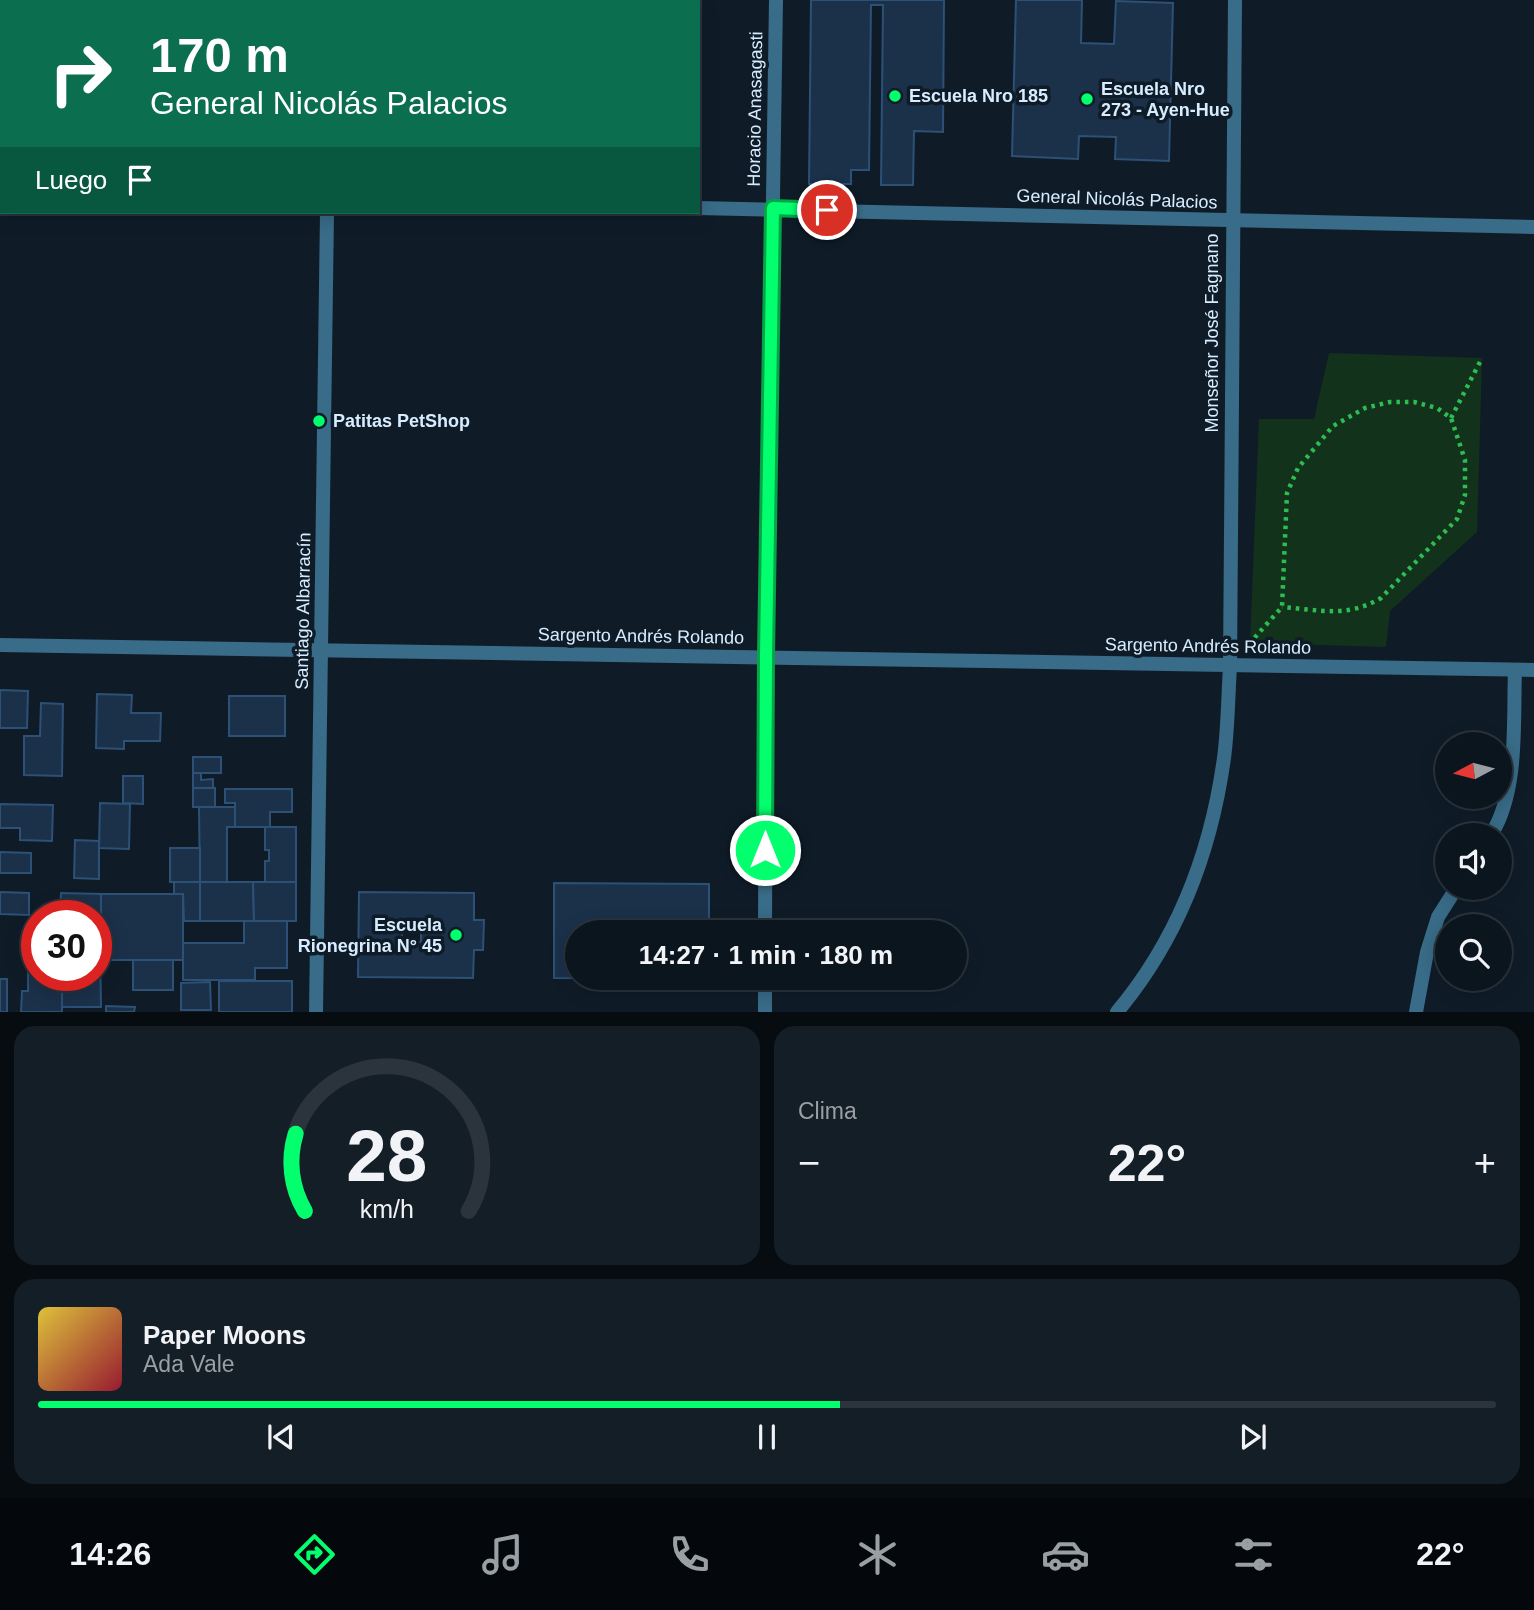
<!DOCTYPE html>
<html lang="es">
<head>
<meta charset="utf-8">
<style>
  body { margin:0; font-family:Helvetica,sans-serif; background:#141e27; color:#f1f3f6; height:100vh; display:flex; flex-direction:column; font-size:26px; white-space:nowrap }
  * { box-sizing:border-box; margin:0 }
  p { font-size:23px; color:#9a9fa4 }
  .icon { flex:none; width:38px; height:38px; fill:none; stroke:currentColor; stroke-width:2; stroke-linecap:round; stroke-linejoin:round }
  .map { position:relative; height:1012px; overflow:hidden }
  .details { display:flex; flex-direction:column; gap:14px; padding:14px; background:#060c10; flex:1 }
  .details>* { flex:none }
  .guide { position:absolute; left:0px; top:0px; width:700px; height:214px; box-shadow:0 4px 18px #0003,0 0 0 2px #2b343c; background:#0b6e4f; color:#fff; overflow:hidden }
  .needle { width:46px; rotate:263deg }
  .controls { position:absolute; left:1435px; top:732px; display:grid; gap:14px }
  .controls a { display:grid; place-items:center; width:77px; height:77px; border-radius:50%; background:#0b151e; box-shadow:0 4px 18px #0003,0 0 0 2px #2b343c; font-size:35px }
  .speed { position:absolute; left:21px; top:900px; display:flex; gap:14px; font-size:35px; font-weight:700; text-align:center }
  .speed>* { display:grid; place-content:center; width:91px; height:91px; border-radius:50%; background:#0b151e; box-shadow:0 4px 18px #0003,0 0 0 2px #2b343c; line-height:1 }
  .speed .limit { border:10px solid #d22; background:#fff; color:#111 }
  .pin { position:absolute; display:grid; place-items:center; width:60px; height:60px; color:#fff; margin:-30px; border:4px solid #fff; border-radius:50%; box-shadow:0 2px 7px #0007 }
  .me { position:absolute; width:77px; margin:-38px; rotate:0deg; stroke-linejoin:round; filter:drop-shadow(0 0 5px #0008) }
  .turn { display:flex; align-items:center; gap:24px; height:147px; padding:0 35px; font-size:32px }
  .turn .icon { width:91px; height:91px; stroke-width:2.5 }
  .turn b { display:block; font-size:49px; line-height:60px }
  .then { display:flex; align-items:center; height:66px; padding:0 35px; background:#0003; gap:14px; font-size:26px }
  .big { font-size:52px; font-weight:700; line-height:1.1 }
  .details .widget { flex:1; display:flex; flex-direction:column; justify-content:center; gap:10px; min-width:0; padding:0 24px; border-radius:21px; background:#141e27 }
  .details .dial { align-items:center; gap:0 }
  .dial svg { height:182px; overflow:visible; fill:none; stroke:#2b343c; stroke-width:7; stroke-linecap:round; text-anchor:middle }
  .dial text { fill:#f1f3f6; stroke:none }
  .song { display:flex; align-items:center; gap:21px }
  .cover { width:84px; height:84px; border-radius:10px; background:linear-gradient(135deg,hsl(50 70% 55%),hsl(350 70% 35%)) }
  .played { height:7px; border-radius:4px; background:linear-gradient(90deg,#03ff6d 55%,#2b343c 55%) }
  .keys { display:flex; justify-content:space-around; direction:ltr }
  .heat { display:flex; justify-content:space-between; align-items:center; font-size:38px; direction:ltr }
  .details .tiles { flex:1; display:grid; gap:14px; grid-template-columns:1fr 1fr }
  .widget:last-child { grid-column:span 2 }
  .trip { position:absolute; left:565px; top:920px; width:402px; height:70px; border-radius:35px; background:#0b151e; box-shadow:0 4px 18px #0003,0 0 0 2px #2b343c; font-weight:700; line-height:70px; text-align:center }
  .tab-bar { display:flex; height:112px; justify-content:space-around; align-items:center; background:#04080c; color:#9a9fa4 }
  .tab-bar .icon { width:49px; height:49px }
  .tab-bar .current { color:#03ff6d }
  .tab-bar b { font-size:32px; color:#f1f3f6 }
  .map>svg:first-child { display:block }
  .green { fill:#12321b }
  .building { fill:#1b314a; stroke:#2c5076; stroke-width:2; fill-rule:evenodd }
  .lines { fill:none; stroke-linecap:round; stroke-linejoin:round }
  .path { stroke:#2dbd53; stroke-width:4.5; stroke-dasharray:3.5 5; stroke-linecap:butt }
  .minor { stroke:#396c88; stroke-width:14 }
  .route-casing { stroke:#02a647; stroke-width:18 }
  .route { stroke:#03ff6d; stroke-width:12 }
  .poi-dot { fill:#03ff6d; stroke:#0f1c28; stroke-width:2.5 }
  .labels { text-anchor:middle; stroke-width:7; stroke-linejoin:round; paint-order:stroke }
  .poi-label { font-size:18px; font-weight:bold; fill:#d7edff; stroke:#0f1c28; text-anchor:start }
  .street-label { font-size:18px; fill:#d7edff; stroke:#0f1c28 }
</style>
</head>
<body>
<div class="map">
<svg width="1534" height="1012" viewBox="0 0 1534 1012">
  <rect width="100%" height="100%" fill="#0f1c28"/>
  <polygon class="green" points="1329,353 1482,358 1477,532 1390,611 1386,647 1250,643 1259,419 1314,419"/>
  <g class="building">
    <polygon points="811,0 944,0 943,132 914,131 913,185 881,185 883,5 871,5 869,170 851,170 851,184 809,184"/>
    <polygon points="1016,0 1082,0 1081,43 1114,44 1116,1 1173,3 1169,161 1115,159 1116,137 1079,136 1078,159 1012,156"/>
    <polygon points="0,690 28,691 27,728 0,728"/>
    <polygon points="97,694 132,695 131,713 161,713 160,741 124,741 124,749 96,748"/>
    <rect x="229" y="696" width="56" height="40"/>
    <polygon points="41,703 63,704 62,776 24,775 24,736 40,736"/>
    <rect x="193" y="757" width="28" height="16"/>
    <polygon points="193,773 201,773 201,780 213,779 213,788 193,788"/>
    <polygon points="123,776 143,776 143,804 123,803"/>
    <rect x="193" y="788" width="22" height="19"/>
    <polygon points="225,789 292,789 292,812 270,812 270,827 235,827 235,803 225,803"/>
    <polygon points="100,803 130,804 129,849 99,848"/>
    <polygon points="0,804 53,805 52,841 20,840 20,828 0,828"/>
    <polygon points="199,807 235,807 235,827 227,827 227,882 200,882"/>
    <polygon points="265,827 296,827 296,882 265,882 265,861 269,861 269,850 265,850"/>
    <polygon points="75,840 99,841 99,879 74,878"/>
    <rect x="170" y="848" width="30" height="34"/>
    <polygon points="0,852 31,853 31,873 0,873"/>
    <polygon points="174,882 200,882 200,921 184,921 183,894 174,894"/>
    <polygon points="200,882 253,882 254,921 200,921"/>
    <polygon points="253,882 296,882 296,921 254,921"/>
    <polygon points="554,883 709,884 709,933 578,933 578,978 708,979 554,978"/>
    <polygon points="0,892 29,893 29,915 0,914"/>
    <path d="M359,892L474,893V920H484L483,950H474L473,978L358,977ZM402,930H421V942H402Z"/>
    <polygon points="61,893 101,894 101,916 60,915"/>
    <rect x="101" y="894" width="82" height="66"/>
    <polygon points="32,920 37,920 37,939 31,939"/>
    <polygon points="244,921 287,921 287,968 255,968 255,980 183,980 183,943 244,943"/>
    <polygon points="96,945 100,945 101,1007 62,1007 62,977 73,977 73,975 96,975"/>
    <rect x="133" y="960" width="40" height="30"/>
    <polygon points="28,970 37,970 37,975 62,975 62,1012 21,1012 22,991 28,991"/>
    <rect x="0" y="979" width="7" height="33"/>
    <rect x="219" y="981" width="73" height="31"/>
    <polygon points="210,982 211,1010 181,1010 181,983"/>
    <polygon points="106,1006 135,1007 134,1012 106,1012"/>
  </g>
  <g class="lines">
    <g class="path">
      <polyline points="1451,418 1482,358"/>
      <path d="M1249,644L1282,607L1287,493L1298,468L1333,426L1365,408L1390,402H1414L1437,408L1451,418L1465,460V495L1457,519L1381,598C1347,618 1320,610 1282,607"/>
    </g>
    <g class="minor">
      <polyline points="331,2 331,0"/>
      <polyline points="0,199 2,199"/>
      <polyline points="698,208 1534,227"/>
      <polyline points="0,645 1534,670"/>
      <path d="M1491,835C1519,790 1513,722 1515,670"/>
      <polyline points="765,933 766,656 776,0"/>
      <polyline points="316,1012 327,212"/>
      <polyline points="765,1012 765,978"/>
      <path d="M1117,1012C1179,938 1211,852 1224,758C1228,728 1228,697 1230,667L1235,0"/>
      <polyline points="1416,1012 1427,952 1438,917 1457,887"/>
    </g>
  </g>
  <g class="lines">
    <g class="route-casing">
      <polyline id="route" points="765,850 766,656 773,208 827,210"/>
    </g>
    <use href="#route" class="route"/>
  </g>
  <g class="poi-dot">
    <circle cx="895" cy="96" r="7"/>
    <circle cx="1087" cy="99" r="7"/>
    <circle cx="319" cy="421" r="7"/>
    <circle cx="456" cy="935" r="7"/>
  </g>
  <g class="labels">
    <g class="poi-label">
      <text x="1101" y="95">Escuela Nro<tspan x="1101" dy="21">273 - Ayen-Hue</tspan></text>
      <text x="909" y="102">Escuela Nro 185</text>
      <text x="333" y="427">Patitas PetShop</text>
      <text x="442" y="931" text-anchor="end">Escuela<tspan x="442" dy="21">Rionegrina N° 45</tspan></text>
    </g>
    <g class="street-label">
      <text transform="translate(755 109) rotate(-89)" y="6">Horacio Anasagasti</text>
      <text transform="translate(1117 199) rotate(2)" y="6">General Nicolás Palacios</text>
      <text transform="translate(1212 333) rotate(-90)" y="6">Monseñor José Fagnano</text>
      <text transform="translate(303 611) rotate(-89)" y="6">Santiago Albarracín</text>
      <text transform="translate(641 636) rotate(1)" y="6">Sargento Andrés Rolando</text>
      <text transform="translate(1208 646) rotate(1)" y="6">Sargento Andrés Rolando</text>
    </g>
  </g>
</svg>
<div class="controls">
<a><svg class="needle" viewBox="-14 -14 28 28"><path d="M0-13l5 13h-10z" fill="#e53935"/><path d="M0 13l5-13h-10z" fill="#9a9fa4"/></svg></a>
<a><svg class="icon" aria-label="sound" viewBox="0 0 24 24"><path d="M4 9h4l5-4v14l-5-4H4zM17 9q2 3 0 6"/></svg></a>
<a><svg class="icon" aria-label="search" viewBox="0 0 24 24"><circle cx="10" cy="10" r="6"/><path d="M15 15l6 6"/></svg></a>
</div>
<div class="speed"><div class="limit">30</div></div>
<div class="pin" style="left:827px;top:210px;background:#d93025"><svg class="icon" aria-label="arrive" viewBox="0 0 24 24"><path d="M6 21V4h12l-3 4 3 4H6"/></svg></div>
<svg class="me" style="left:765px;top:850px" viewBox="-20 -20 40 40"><circle r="17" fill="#03ff6d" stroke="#fff" stroke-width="3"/><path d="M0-11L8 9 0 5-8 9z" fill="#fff"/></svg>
<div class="trip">14:27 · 1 min · 180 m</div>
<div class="guide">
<div class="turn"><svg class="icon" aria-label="right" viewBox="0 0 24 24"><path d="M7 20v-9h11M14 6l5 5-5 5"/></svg><div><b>170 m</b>General Nicolás Palacios</div></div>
<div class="then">Luego<svg class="icon" aria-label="arrive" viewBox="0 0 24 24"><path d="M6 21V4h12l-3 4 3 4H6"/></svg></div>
</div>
</div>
<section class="details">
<div class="tiles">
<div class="widget dial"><svg viewBox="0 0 100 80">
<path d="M14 69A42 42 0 1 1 86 69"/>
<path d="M14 69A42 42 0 0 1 10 35" stroke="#03ff6d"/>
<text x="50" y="56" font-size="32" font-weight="700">28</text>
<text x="50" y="72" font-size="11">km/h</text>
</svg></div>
<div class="widget"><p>Clima</p>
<div class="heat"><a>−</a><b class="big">22°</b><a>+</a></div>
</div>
<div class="widget">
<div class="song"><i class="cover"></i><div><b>Paper Moons</b><p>Ada Vale</p></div></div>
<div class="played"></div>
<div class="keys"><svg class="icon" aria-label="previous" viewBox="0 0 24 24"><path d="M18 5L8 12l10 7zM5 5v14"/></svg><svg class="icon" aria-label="pause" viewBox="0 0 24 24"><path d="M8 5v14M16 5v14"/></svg><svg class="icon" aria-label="next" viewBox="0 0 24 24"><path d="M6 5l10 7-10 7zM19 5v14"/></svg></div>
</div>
</div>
</section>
<nav class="tab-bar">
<b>14:26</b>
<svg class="icon current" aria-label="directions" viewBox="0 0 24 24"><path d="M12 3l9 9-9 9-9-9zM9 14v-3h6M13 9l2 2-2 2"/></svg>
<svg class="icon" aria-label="music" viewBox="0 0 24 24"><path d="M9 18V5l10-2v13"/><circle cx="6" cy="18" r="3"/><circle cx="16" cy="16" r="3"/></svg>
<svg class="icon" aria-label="phone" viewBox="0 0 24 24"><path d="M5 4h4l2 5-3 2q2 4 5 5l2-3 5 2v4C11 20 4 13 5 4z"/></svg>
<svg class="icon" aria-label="climate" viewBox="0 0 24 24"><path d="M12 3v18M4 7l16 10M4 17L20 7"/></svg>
<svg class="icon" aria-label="car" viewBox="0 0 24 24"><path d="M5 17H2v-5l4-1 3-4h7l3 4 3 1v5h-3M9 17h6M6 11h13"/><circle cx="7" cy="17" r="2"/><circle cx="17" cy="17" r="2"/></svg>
<svg class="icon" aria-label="filters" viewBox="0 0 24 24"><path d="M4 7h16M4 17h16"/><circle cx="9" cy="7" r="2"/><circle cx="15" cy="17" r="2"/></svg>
<b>22°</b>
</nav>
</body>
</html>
